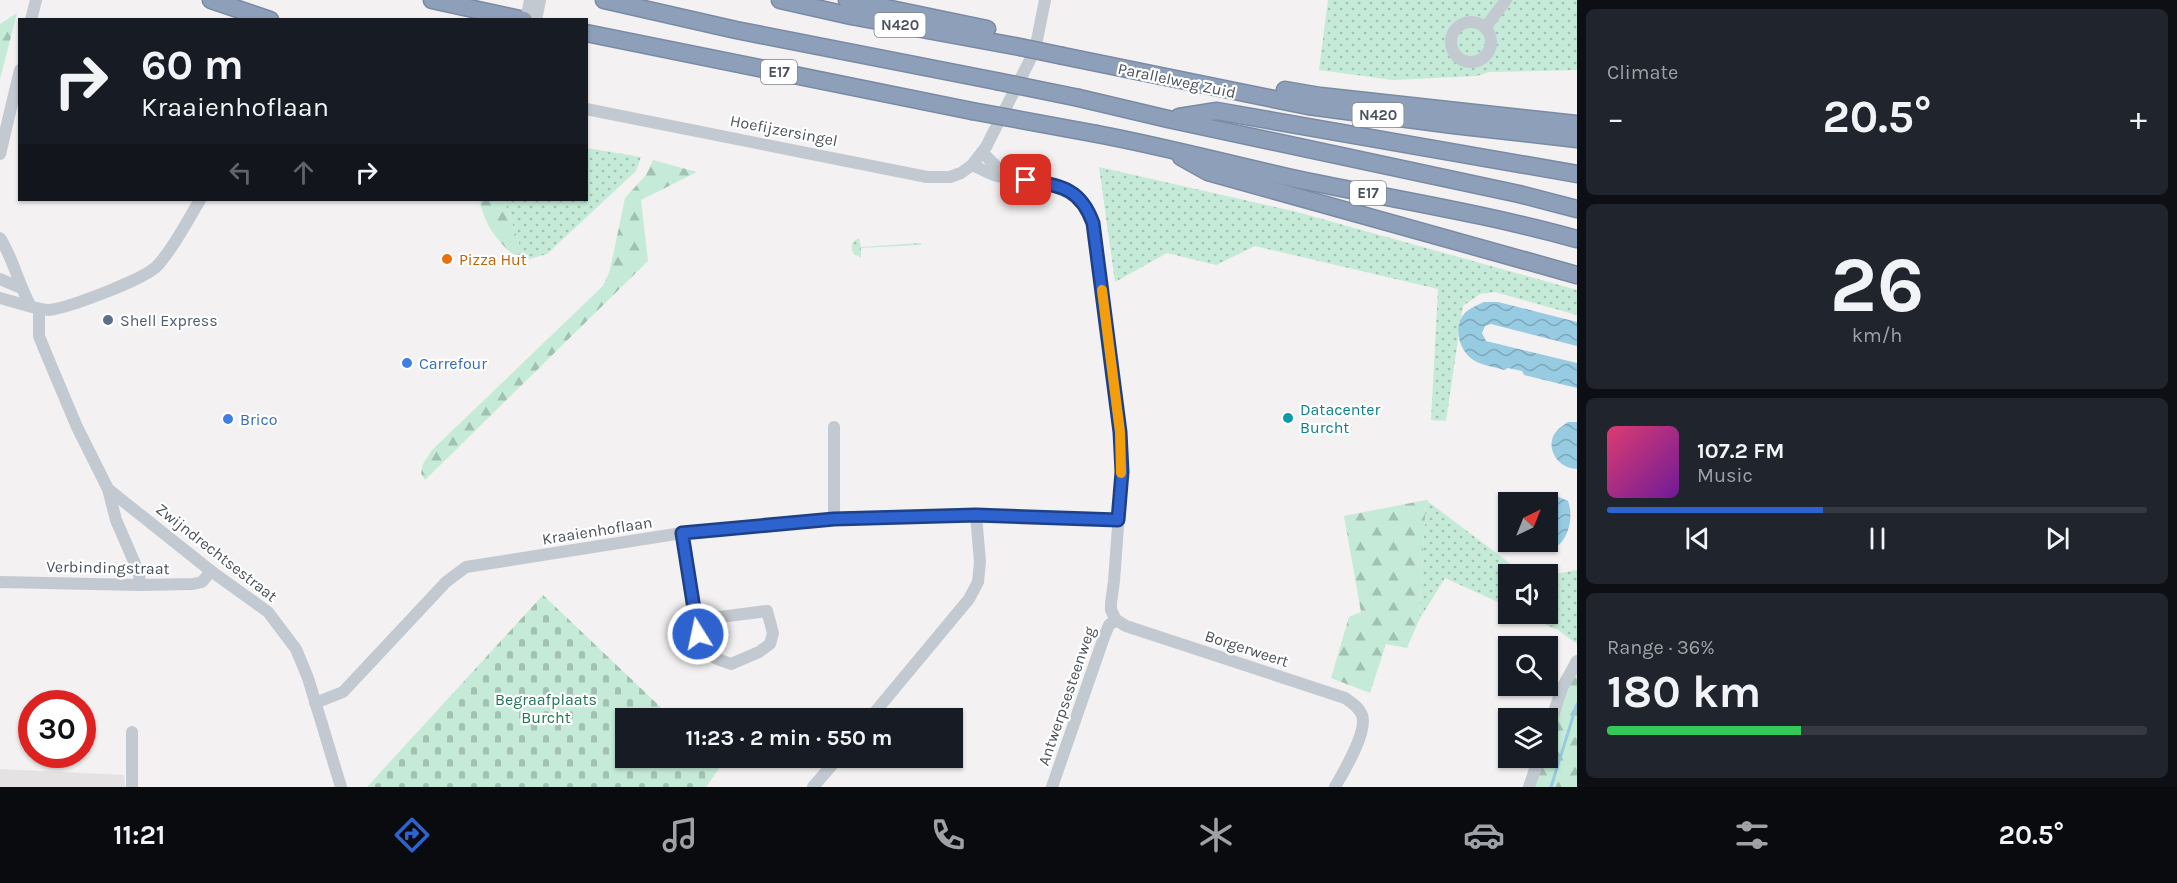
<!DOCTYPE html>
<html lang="en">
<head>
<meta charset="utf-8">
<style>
  body { margin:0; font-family:Karla,sans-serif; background:#20242c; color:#f1f3f6; height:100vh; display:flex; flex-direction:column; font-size:22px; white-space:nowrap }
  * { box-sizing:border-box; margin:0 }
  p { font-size:20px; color:#9ea1a6 }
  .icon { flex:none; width:33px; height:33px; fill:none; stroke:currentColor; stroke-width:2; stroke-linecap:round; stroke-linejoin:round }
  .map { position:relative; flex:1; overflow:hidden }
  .sheet { display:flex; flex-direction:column; gap:9px; padding:9px; background:#0d0f14; width:600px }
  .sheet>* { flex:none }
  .banner { position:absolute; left:18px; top:18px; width:570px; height:183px; border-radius:0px; box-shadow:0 2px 4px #0004; background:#171b24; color:#f1f3f6; overflow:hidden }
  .needle { width:39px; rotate:43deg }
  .tools { position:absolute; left:1498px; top:492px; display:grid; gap:12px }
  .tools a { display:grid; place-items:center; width:60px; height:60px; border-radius:0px; background:#171b24; box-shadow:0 2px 4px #0004; font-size:30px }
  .speed { position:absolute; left:18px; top:690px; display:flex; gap:12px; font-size:30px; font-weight:700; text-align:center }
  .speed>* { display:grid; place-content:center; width:78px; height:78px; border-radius:50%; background:#171b24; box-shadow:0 2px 4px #0004; line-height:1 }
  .speed .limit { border:9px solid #d22; background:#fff; color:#111 }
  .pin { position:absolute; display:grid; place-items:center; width:51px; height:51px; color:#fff; margin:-26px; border-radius:12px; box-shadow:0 3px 9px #0006 }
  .me { position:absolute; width:66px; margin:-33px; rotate:350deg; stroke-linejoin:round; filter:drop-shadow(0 0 4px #0008) }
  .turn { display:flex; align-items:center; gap:21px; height:126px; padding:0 24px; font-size:27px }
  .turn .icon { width:78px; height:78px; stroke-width:2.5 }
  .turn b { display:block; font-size:42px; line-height:51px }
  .lanes { display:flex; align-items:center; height:57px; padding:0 24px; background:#0003; justify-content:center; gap:30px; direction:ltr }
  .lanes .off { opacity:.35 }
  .big { font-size:45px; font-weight:700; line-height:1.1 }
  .sheet .tile { flex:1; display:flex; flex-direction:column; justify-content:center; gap:9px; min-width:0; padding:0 21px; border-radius:9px; background:#20242c }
  .sheet .dial { align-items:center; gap:0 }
  .dial b { font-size:78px; line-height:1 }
  .song { display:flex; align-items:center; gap:18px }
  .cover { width:72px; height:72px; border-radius:9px; background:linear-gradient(135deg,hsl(340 70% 55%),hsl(280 70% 35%)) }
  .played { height:6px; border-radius:3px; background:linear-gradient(90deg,#2e63cf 40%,#363941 40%) }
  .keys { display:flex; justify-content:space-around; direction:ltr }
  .heat { display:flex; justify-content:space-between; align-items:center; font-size:33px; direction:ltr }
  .charge { height:9px; border-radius:4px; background:linear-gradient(90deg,#34c759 36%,#363941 0) }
  .trip { position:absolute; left:615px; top:708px; width:348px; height:60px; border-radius:0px; background:#171b24; box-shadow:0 2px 4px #0004; font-weight:700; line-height:60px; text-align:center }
  .tab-bar { display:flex; height:96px; justify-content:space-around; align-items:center; background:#090b0e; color:#9ea1a6 }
  .tab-bar .icon { width:42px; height:42px }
  .tab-bar .active { color:#2e63cf }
  .tab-bar b { font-size:27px; color:#f1f3f6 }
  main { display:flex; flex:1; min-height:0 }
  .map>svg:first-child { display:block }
  .education { fill:#e4e2e2 }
  .grass { fill:url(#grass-dots) }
  .forest { fill:url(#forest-firs) }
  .cemetery { fill:url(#cemetery-stones) }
  .water { fill:url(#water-waves) }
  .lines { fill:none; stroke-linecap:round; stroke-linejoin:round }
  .stream { stroke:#97cbe2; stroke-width:3 }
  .highway-casing { stroke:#7a8aa5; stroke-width:19 }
  .minor { stroke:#c3c9d1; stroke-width:12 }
  .highway { stroke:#8e9fb9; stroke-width:16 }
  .highway-bridge-casing { stroke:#7a8aa5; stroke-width:19; stroke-linecap:butt }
  .highway-bridge { stroke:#8e9fb9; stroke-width:16 }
  .route-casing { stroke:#1e4087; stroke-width:15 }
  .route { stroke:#2e63cf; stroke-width:10 }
  .slow { stroke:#f59e0b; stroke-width:10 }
  .food-dot { fill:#e8710a; stroke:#fff; stroke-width:2 }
  .service-dot { fill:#5c6f8a; stroke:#fff; stroke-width:2 }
  .shop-dot { fill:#3f7fe0; stroke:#fff; stroke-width:2 }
  .culture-dot { fill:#0f9aa8; stroke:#fff; stroke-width:2 }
  .labels { text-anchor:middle; stroke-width:4.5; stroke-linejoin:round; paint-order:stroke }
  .shield { fill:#fff; stroke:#81868d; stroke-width:1.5 }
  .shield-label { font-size:15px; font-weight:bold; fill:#4b525c }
  .street-label { font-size:16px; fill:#4b525c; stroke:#fff }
  .food-label { font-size:16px; fill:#c56008; stroke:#fff; text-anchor:start }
  .service-label { font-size:16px; fill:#4e5e75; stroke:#fff; text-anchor:start }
  .shop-label { font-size:16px; fill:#366cbe; stroke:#fff; text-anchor:start }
  .culture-label { font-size:16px; fill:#0d838f; stroke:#fff; text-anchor:start }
  .park-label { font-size:16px; fill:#237655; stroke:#fff }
</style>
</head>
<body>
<main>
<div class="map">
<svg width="1577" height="787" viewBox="0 0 1577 787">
  <defs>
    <pattern id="grass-dots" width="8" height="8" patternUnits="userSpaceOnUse" patternTransform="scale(1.5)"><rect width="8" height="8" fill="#c5ebd8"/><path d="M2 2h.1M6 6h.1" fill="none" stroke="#a2c1b2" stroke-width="1.8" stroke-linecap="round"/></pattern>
    <pattern id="forest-firs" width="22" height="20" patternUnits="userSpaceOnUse" patternTransform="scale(1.5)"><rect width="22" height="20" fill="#c5ebd8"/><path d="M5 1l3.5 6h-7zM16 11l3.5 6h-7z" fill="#a2c1b2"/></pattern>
    <pattern id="cemetery-stones" width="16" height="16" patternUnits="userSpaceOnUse" patternTransform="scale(1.5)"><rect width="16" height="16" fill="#c5ebd8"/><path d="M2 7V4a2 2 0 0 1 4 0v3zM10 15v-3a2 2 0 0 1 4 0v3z" fill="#a2c1b2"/></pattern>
    <pattern id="water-waves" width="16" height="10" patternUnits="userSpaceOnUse" patternTransform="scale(1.5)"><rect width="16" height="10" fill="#97cbe2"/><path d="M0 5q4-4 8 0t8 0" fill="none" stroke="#7da7ba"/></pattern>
  </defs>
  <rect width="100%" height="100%" fill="#f3f1f1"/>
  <polygon class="education" points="0,769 124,775 125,787 0,787"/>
  <g class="grass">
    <polygon points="1328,0 1577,0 1577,70 1489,72 1477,76 1393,80 1319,70"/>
    <polygon points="587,148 641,157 636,171 547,254 529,259 512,254 519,243 504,200 586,200"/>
    <polygon points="1099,167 1297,212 1577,290 1577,315 1495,292 1480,294 1463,306 1446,421 1431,420 1438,289 1255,246 1216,265 1167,253 1115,282"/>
    <path d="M859,238L861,247L921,243V245L861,248V258L853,253C850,246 852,241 859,238Z"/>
    <polygon points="1426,500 1524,574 1509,574 1509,607 1445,578 1419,620"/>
    <polygon points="1577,570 1577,644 1558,630 1522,614 1548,614 1548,575"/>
  </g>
  <g class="forest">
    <polygon points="17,13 0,79 0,24"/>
    <polygon points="653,160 697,172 641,200 648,261 425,480 421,473 423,464 432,450 603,286 610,270 625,198 646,175"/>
    <path d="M479,200H504L519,243L512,254C493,236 486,225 479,200Z"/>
    <polygon points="1426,500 1419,620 1407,648 1386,644 1370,693 1331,678 1349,617 1361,612 1344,516"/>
    <path d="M1577,672V787H1535L1545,758H1548C1548,731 1564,694 1577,672Z"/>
  </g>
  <polygon class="cemetery" points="543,595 672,718 626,718 626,758 712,758 721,766 706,787 367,787"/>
  <g class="water">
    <path d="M1484,302H1498L1577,322V346L1491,324L1485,326L1482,333L1486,341L1577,363V388L1524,375L1522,371L1508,368L1504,370C1495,367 1485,366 1477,362C1459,354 1451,325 1467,311C1472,307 1478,305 1484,302Z"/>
    <path d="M1568,422H1577V469C1562,469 1549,455 1552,440C1554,431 1561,427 1568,422Z"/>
    <path d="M1554,495C1558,497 1564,499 1568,501C1577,524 1560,566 1531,542H1548V502H1531L1540,496Z"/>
  </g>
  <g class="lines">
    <polyline class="stream" points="1551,787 1577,704"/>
    <g class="highway-casing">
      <g id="highway">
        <polyline points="211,0 270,20"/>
        <polyline points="432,0 524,20"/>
        <polyline points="604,0 736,30 996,81"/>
        <polyline points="780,0 851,16 1020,47"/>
        <polyline points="847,0 987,29"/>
        <polyline points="586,33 972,111"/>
        <polyline points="1063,56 1308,106 1453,125 1577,139"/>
        <polyline points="1285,90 1320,96 1577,124"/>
        <polyline points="1079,98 1168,119 1519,194 1577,209"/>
        <polyline points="1179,117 1217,111 1577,174"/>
        <path d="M1097,134C1166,147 1233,165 1301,180C1393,199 1487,214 1577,239"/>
        <polyline points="1181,157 1208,172 1577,275"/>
      </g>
    </g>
    <g class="minor">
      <polyline points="31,20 36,0"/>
      <polyline points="526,20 530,0"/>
      <polyline points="536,20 540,0"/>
      <circle cx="1471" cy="42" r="20"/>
      <polyline points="1485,28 1506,0"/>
      <polyline points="586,109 927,177 950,177 961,173 972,165 986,147 1035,50 1045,0"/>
      <polyline points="982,152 1007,177"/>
      <polyline points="0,154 20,70"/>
      <path d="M972,165C979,168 987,172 994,175C1036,188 1074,171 1093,223L1120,432L1122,472L1114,581L1111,603V610L1116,620"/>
      <path d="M0,238C13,258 18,283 30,305"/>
      <polyline points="0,279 21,288"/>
      <path d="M0,298C12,301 39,310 49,310C68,308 146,279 158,265C175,246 187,221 200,200"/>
      <polyline points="39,309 39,336 45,351 77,427 108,489 116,520 139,573 140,585"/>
      <polyline points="108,489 211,571 268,612 296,649 308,678 341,787"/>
      <polyline points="834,519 834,427"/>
      <path d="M682,533C685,551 695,640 703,649C710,658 721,660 731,664L759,652L770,644L773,633L767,611L696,620"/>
      <polyline points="0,582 140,585 193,584 202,582 211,571"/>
      <path d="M1116,620L1126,626L1345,698C1352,703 1359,707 1362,715C1368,732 1344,771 1335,787"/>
      <polyline points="315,703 343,692 446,582 466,567 682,533 834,519 976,515 1118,520"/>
      <polyline points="870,718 969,599 978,582 980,562 976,515"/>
      <polyline points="1548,730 1562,688 1577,661"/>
      <polyline points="132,732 132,787"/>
      <polyline points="813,787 838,758"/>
      <polyline points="1052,787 1104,637 1109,625 1116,620"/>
      <polyline points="1529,787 1539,758"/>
    </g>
    <use href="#highway" class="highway"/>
    <g class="highway-bridge-casing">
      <g id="highway-bridge">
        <polyline points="1020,47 1063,56"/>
        <polyline points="996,81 1079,98"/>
        <polyline points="972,111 1097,134"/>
      </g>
    </g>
    <use href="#highway-bridge" class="highway-bridge"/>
  </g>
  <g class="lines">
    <g class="route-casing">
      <path id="route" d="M698,634L682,533L834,519L976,515L1118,520L1122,472L1120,432L1093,223C1080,187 1060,186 1026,180"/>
    </g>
    <use href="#route" class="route"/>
    <polyline class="slow" points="1102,290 1120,432 1121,473"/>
  </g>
  <circle class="food-dot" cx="447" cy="259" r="6"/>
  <circle class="service-dot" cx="108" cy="320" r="6"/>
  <g class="shop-dot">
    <circle cx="407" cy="363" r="6"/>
    <circle cx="228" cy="419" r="6"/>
  </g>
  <circle class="culture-dot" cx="1288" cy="418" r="6"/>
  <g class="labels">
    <g class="shield">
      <rect x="874.5" y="13" width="51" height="24" rx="4.5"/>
      <rect x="761" y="60" width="36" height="24" rx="4.5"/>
      <rect x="1352.5" y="103" width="51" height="24" rx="4.5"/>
      <rect x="1350" y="181" width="36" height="24" rx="4.5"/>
    </g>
    <g class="shield-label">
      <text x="900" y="30">N420</text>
      <text x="779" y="77">E17</text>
      <text x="1378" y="120">N420</text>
      <text x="1368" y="198">E17</text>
    </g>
    <g class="street-label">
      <text transform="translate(1177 80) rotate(12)" y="6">Parallelweg Zuid</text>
      <text transform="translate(784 130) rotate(11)" y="6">Hoefijzersingel</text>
      <text transform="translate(597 530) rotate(-9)" y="6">Kraaienhoflaan</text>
      <text transform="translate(217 552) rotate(38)" y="6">Zwijndrechtsestraat</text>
      <text transform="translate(108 567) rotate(1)" y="6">Verbindingstraat</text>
      <text transform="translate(1247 648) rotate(18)" y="6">Borgerweert</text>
      <text transform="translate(1066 696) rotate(-71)" y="6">Antwerpsesteenweg</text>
    </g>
    <g class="food-label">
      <text x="459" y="265">Pizza Hut</text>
    </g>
    <g class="service-label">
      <text x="120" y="326">Shell Express</text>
    </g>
    <g class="shop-label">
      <text x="419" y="369">Carrefour</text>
      <text x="240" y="425">Brico</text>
    </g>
    <g class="culture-label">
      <text x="1300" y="415">Datacenter<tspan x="1300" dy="18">Burcht</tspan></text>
    </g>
    <g class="park-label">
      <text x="546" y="705">Begraafplaats<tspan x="546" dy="18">Burcht</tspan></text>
    </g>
  </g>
</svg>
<div class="tools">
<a><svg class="needle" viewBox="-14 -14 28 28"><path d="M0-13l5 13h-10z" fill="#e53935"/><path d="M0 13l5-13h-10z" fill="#9ea1a6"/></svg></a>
<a><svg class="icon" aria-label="sound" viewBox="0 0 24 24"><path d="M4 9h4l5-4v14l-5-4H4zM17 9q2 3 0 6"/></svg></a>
<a><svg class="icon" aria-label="search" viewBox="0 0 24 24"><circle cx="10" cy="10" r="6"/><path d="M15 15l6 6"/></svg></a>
<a><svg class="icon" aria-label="layers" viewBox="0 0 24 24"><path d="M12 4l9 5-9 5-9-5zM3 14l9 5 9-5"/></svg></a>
</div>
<div class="speed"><div class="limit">30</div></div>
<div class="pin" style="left:1026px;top:180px;background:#d93025"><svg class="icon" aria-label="arrive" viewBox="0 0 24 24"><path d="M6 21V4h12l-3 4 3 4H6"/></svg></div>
<svg class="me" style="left:698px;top:634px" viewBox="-20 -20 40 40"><circle r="17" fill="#2e63cf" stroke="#fff" stroke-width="3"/><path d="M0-11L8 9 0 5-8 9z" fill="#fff"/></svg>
<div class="trip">11:23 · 2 min · 550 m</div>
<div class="banner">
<div class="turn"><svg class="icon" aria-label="right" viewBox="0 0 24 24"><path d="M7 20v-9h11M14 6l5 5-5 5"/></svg><div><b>60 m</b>Kraaienhoflaan</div></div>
<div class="lanes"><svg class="icon off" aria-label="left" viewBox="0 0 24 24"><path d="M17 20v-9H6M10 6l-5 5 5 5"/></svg><svg class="icon off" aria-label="ahead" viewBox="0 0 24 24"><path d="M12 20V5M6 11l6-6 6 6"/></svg><svg class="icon" aria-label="right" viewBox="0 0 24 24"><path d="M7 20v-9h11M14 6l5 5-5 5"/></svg></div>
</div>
</div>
<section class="sheet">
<div class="tile"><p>Climate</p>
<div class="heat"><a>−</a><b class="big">20.5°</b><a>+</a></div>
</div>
<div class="tile dial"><b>26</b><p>km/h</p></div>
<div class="tile">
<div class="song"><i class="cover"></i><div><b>107.2 FM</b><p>Music</p></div></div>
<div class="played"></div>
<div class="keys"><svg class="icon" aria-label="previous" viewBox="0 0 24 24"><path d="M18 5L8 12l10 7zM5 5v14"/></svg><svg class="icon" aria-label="pause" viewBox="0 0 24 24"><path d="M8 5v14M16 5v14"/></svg><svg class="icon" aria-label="next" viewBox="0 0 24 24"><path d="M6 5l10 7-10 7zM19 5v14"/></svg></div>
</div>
<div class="tile"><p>Range · 36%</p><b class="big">180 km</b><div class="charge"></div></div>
</section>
</main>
<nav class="tab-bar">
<b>11:21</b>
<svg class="icon active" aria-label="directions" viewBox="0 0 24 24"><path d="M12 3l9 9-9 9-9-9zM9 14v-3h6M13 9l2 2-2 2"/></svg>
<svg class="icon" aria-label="music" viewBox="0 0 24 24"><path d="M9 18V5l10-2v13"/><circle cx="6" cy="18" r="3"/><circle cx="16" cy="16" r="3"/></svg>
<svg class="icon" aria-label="phone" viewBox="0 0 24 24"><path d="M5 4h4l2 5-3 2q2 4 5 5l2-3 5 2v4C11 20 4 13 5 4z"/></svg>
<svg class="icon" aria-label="climate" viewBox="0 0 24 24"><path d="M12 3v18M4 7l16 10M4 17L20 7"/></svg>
<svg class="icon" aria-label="car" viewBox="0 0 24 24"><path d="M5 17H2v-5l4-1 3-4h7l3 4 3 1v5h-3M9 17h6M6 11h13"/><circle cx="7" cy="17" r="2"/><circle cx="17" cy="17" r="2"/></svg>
<svg class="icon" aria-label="filters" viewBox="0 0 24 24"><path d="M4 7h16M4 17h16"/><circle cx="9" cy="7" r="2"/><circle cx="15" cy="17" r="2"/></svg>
<b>20.5°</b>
</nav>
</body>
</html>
